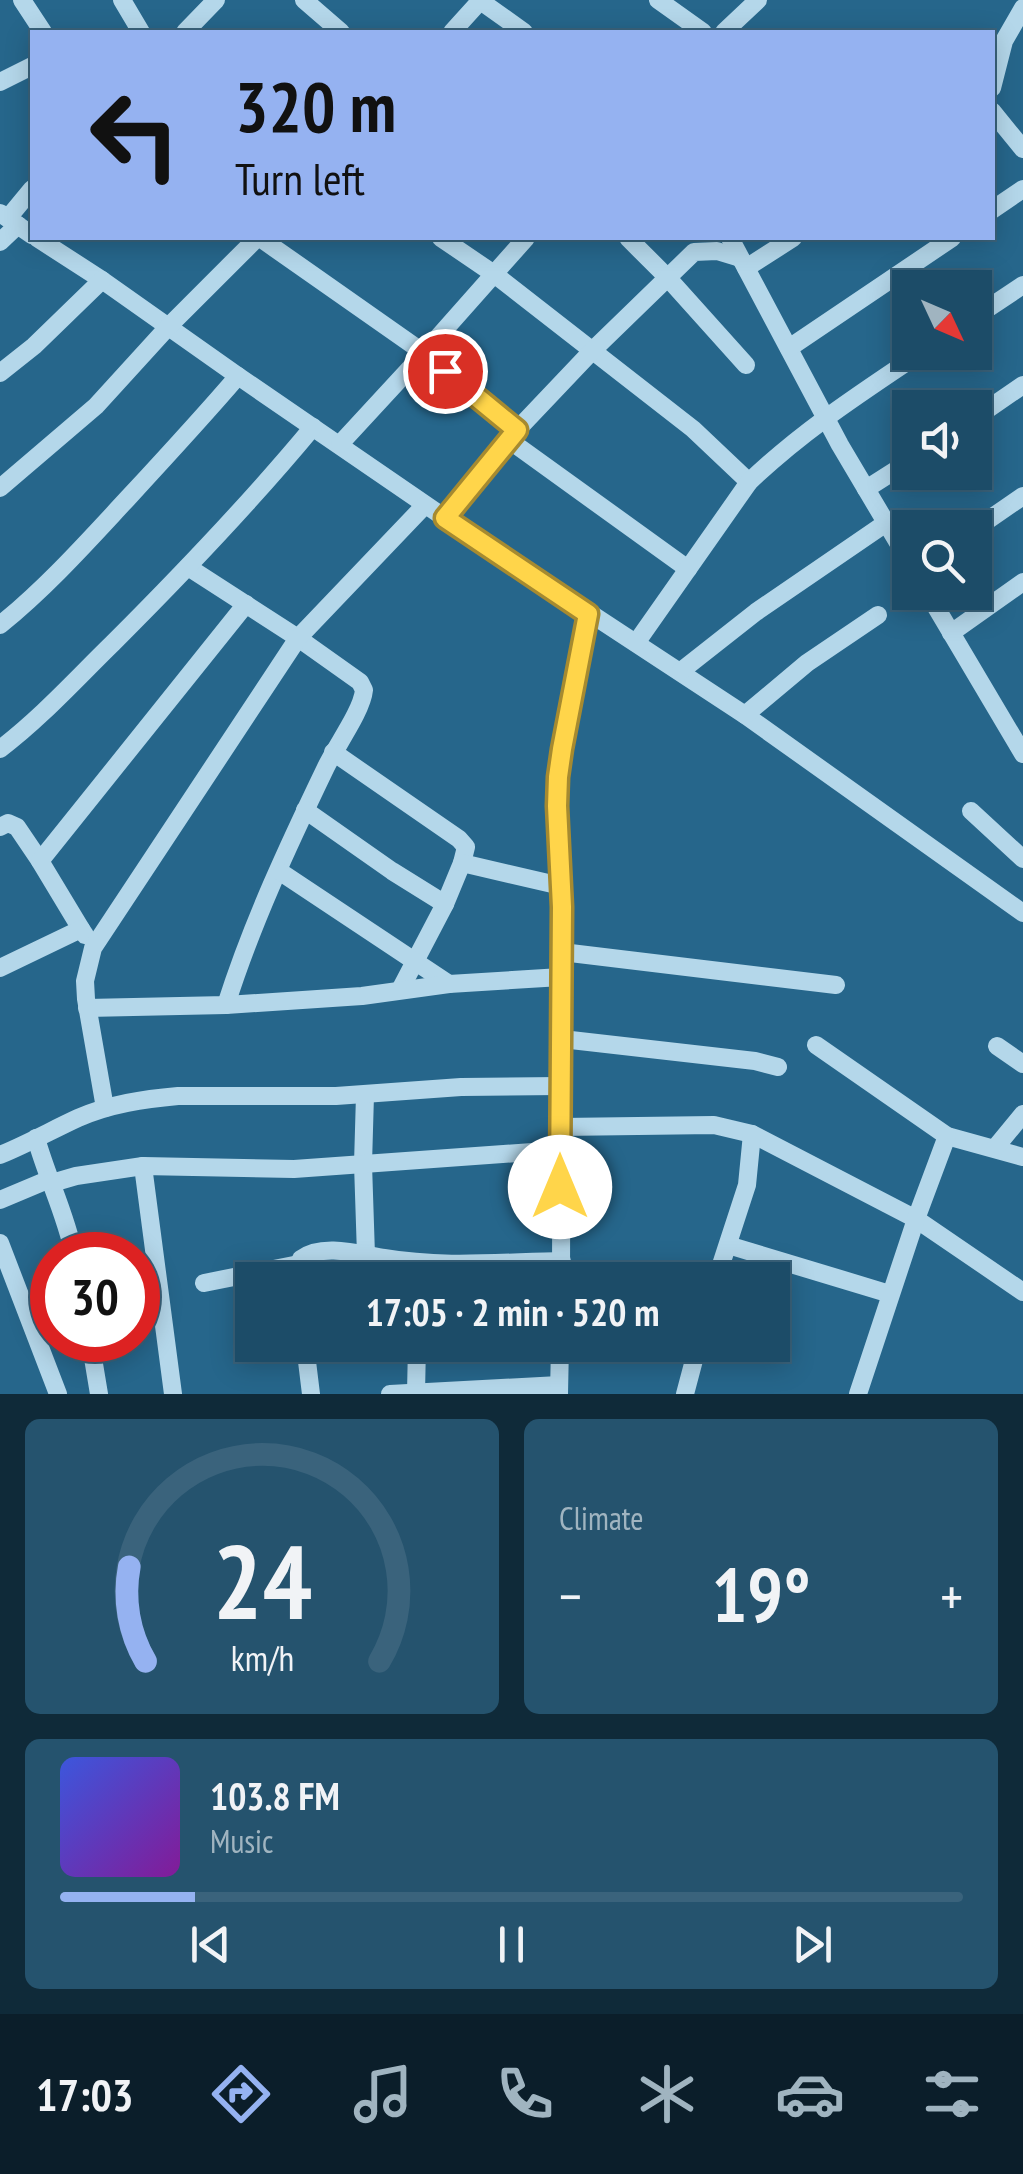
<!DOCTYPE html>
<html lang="en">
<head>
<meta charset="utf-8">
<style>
  body { margin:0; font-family:"PT Sans Narrow",sans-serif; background:#25536e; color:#f1f3f6; height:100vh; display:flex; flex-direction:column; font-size:38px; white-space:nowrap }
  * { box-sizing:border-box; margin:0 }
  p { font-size:32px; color:#a0b4c0 }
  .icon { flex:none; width:55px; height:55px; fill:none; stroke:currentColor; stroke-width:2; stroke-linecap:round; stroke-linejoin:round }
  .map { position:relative; height:1394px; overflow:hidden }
  .drawer { display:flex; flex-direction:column; gap:25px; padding:25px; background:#0f2a39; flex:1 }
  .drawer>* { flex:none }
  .guide { position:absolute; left:30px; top:30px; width:965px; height:210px; border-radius:0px; box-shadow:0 5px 25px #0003,0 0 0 2px #3a637c; background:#95b2f1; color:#111; overflow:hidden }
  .needle { width:65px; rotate:134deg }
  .buttons { position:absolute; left:892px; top:270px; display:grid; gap:20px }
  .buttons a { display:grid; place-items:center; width:100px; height:100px; border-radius:0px; background:#1c4c68; box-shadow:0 5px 25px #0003,0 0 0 2px #3a637c; font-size:50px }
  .speed { position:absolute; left:30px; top:1232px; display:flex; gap:20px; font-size:50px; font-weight:700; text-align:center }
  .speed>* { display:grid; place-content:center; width:130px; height:130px; border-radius:50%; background:#1c4c68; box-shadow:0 5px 25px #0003,0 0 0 2px #3a637c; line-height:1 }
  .speed .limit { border:15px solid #d22; background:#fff; color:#111 }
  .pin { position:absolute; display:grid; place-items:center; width:85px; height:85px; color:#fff; margin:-42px; border:5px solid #fff; border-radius:50%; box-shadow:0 2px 10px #0007 }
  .me { position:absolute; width:110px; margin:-55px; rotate:0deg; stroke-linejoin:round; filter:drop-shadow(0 0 8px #0008) }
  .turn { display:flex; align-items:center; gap:35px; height:210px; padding:0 40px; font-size:45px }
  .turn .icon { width:130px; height:130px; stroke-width:2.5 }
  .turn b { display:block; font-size:70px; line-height:85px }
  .big { font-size:75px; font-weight:800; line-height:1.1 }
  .drawer .card { flex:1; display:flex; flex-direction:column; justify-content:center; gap:15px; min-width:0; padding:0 35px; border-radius:15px; background:#25536e }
  .drawer .dial { align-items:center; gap:0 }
  .dial svg { height:260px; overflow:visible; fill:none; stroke:#3a637c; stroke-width:7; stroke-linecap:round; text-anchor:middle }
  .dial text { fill:#f1f3f6; stroke:none }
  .song { display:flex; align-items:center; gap:30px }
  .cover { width:120px; height:120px; border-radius:15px; background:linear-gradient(135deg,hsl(230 70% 55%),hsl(290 70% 35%)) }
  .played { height:10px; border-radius:5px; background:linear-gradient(90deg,#95b2f1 15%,#3a637c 15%) }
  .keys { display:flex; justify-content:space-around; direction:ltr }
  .heat { display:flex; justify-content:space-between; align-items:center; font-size:55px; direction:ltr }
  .drawer .tiles { flex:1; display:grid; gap:25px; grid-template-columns:1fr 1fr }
  .card:last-child { grid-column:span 2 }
  .trip { position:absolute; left:235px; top:1262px; width:555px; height:100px; border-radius:0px; background:#1c4c68; box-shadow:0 5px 25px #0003,0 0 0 2px #3a637c; font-weight:800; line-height:100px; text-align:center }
  .tabs { display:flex; height:160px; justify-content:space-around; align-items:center; background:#0b1e2a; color:#a0b4c0 }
  .tabs .icon { width:70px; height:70px }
  .tabs .on { color:#95b2f1 }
  .tabs b { font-size:45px; color:#f1f3f6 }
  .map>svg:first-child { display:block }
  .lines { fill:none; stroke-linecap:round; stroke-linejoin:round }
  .minor { stroke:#b4d7ea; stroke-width:18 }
  .route-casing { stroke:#a68a30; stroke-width:25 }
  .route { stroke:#ffd54a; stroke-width:18 }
</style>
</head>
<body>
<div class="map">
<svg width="1023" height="1394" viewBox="0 0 1023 1394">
  <rect width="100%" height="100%" fill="#26668b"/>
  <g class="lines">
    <g class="minor">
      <polyline points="22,0 43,32"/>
      <polyline points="122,0 141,32"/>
      <polyline points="304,0 341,32"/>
      <polyline points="479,0 524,32"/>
      <polyline points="658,0 703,32"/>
      <polyline points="185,32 216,0"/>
      <polyline points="452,32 481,0"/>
      <polyline points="724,32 758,0"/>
      <polyline points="0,82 32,66"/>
      <polyline points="992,88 1004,41 1023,8"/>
      <polyline points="992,111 1023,149"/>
      <polyline points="992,210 1023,189"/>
      <polyline points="0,213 32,235"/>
      <polyline points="8,218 32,189"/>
      <polyline points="37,238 102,280 238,376 445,518 745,715 1023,913"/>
      <polyline points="260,238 424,353 517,430"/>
      <polyline points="441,238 494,274 693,429 749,482"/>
      <polyline points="628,238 667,277 746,365"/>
      <polyline points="730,238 840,445 910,563"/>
      <polyline points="0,242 18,225"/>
      <polyline points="746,268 793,238"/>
      <polyline points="975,317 1023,285"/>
      <polyline points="789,348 952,238"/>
      <polyline points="0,373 34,346 102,280"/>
      <polyline points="975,418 1023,385"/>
      <polyline points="509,440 688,569"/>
      <polyline points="340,444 424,353 526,238"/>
      <polyline points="0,488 96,406 168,327 257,238"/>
      <polyline points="866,489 910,461"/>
      <polyline points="445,518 517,430 592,351 694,252 717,251 740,258"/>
      <polyline points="975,529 1023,496"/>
      <path d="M188,567L298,638L360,682L364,690C362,711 336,746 326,767C289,844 252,923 226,1005"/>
      <polyline points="927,592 1023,754"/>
      <path d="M0,625C47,587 87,542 128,498C165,458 202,418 238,376"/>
      <polyline points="951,633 1023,582"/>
      <path d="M636,643L749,482C802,431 861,393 922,352"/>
      <polyline points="681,671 756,612 886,523"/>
      <polyline points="745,715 807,663 878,615"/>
      <path d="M0,749C41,718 76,679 113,643C182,574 250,503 313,427"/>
      <polyline points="333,752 459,839 466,847 462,863 445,904 400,990"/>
      <polyline points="305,810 392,871 445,904"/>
      <polyline points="971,811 1023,859"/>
      <polyline points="0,827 8,823 17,827 40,861"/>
      <polyline points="462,863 561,886"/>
      <polyline points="279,871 449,984"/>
      <polyline points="81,929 40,861 246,604"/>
      <polyline points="562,952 836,985"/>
      <polyline points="0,968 81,929 85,935"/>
      <polyline points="87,1008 226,1005 362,996 449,984 561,977"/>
      <polyline points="562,1039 755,1061 778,1067"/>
      <polyline points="816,1045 947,1136 1023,1157"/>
      <polyline points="997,1046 1023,1064"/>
      <polyline points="365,1095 363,1164 366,1255"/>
      <polyline points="105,1108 86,999 85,981 93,948 298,638 425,505"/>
      <polyline points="561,1127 714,1125 752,1134 916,1219 1023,1292"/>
      <path d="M36,1138C47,1178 66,1214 74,1255"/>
      <polyline points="995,1148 1023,1114"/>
      <path d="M0,1155C27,1144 52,1130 78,1118C110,1104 144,1099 178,1096H336L461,1087L560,1086"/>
      <polyline points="143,1166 173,1394"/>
      <polyline points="52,1183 76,1176 143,1166 294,1169 560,1150"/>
      <polyline points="0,1200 50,1179"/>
      <polyline points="0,1243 58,1394"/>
      <polyline points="728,1245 890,1294"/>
      <path d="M297,1280V1270L301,1259C322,1243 359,1254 384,1258C442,1268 503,1262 562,1261"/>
      <polyline points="561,1280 562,907 557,806 561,749 588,614"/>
      <polyline points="716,1280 747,1185 752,1134"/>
      <polyline points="204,1283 299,1264"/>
      <polyline points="90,1340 99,1394"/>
      <polyline points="305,1345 311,1394"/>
      <polyline points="416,1393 417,1345"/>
      <polyline points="390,1394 559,1385"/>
      <polyline points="559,1394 560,1345"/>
      <polyline points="685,1394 698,1345"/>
      <polyline points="858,1394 916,1219 947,1136"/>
    </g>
  </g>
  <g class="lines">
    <g class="route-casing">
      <polyline id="route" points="445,371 517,430 445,518 588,614 562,749 558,777 557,806 562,907 560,1187"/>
    </g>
    <use href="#route" class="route"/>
  </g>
</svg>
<div class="buttons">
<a><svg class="needle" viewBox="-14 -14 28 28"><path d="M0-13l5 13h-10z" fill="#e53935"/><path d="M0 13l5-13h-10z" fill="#a0b4c0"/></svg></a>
<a><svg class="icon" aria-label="sound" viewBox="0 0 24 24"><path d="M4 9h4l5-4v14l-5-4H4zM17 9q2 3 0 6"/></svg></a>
<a><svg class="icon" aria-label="search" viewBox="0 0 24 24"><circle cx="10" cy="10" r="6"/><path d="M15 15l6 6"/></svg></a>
</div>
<div class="speed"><div class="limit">30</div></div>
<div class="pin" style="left:445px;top:371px;background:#d93025"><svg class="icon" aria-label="arrive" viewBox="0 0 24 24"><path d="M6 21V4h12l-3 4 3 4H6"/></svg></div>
<svg class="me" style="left:560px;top:1187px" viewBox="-20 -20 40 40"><circle r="19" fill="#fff"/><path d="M0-13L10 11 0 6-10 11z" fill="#ffd54a"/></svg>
<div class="trip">17:05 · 2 min · 520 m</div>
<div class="guide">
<div class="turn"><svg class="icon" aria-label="left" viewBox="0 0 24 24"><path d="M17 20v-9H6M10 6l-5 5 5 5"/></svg><div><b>320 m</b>Turn left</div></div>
</div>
</div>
<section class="drawer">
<div class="tiles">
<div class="card dial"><svg viewBox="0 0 100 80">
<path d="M14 69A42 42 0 1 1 86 69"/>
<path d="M14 69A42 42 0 0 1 9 40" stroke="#95b2f1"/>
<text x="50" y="56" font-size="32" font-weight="700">24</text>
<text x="50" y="72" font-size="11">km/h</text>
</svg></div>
<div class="card"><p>Climate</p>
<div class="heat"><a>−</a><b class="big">19°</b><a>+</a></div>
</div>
<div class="card">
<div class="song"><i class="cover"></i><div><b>103.8 FM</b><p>Music</p></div></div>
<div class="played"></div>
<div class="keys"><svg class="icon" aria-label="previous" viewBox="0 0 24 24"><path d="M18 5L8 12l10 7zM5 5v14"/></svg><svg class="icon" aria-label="pause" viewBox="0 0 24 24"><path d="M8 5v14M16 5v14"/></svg><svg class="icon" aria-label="next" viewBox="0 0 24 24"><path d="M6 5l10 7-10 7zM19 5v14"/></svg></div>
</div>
</div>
</section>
<nav class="tabs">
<b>17:03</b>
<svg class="icon on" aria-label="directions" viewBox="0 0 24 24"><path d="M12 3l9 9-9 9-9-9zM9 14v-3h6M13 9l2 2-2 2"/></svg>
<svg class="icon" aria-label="music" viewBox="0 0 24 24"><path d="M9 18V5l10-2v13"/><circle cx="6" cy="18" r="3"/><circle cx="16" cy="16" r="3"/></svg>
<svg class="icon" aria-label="phone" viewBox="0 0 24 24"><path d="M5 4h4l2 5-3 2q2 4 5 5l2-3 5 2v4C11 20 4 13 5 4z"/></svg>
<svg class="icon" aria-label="climate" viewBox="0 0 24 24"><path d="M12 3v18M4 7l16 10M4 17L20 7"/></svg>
<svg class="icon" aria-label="car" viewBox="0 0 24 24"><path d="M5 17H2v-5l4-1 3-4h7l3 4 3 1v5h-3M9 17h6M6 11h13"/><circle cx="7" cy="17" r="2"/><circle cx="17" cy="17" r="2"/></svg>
<svg class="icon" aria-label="filters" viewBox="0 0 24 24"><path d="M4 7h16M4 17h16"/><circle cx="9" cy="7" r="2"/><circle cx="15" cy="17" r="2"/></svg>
</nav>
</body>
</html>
